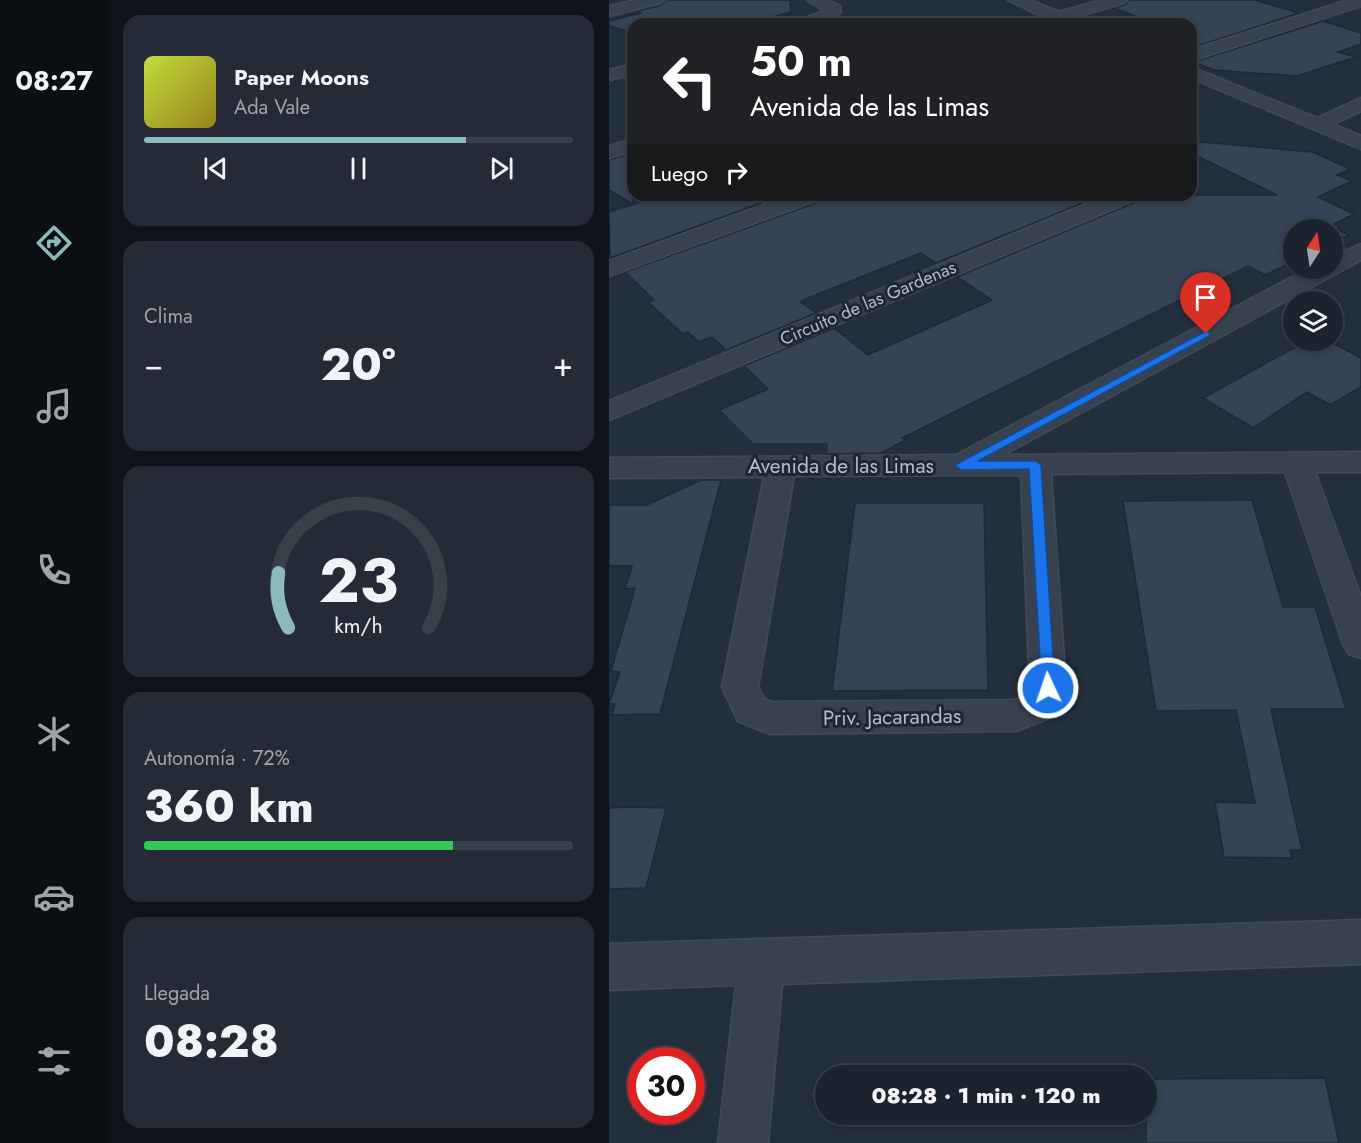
<!DOCTYPE html>
<html lang="es">
<head>
<meta charset="utf-8">
<style>
  body { margin:0; font-family:Jost,sans-serif; background:#242b36; color:#f1f3f6; height:100vh; display:flex; flex-direction:column; font-size:22px; white-space:nowrap }
  * { box-sizing:border-box; margin:0 }
  p { font-size:20px; color:#a0a4aa }
  .icon { flex:none; width:33px; height:33px; fill:none; stroke:currentColor; stroke-width:2; stroke-linecap:round; stroke-linejoin:round }
  .map { position:relative; flex:1; overflow:hidden }
  .sheet { display:flex; flex-direction:column; gap:15px; padding:15px; background:#0f1319; width:501px }
  .sheet>* { flex:none }
  .hud { position:absolute; left:18px; top:18px; width:570px; height:183px; border-radius:18px; box-shadow:0 3px 9px #0003,0 0 0 2px #39404a; background:#202124; color:#fff; overflow:hidden }
  .needle { width:39px; rotate:12deg }
  .controls { position:absolute; left:674px; top:219px; display:grid; gap:12px }
  .controls a { display:grid; place-items:center; width:60px; height:60px; border-radius:50%; background:#1b232e; box-shadow:0 3px 9px #0003,0 0 0 2px #39404a; font-size:30px }
  .speed { position:absolute; left:18px; top:1047px; display:flex; gap:12px; font-size:30px; font-weight:700; text-align:center }
  .speed>* { display:grid; place-content:center; width:78px; height:78px; border-radius:50%; background:#1b232e; box-shadow:0 3px 9px #0003,0 0 0 2px #39404a; line-height:1 }
  .speed .limit { border:9px solid #d22; background:#fff; color:#111 }
  .pin { position:absolute; display:grid; place-items:center; width:51px; height:51px; color:#fff; margin:-62px -26px; border-radius:50% 50% 50% 0; rotate:-45deg; box-shadow:0 0 6px #0007 }
  .pin .icon { rotate:45deg }
  .me { position:absolute; width:66px; margin:-33px; rotate:357deg; stroke-linejoin:round; filter:drop-shadow(0 0 4px #0008) }
  .turn { display:flex; align-items:center; gap:21px; height:126px; padding:0 24px; font-size:27px }
  .turn .icon { width:78px; height:78px; stroke-width:2.5 }
  .turn b { display:block; font-size:42px; line-height:51px }
  .then { display:flex; align-items:center; height:57px; padding:0 24px; background:#0003; gap:12px; font-size:22px }
  .big { font-size:45px; font-weight:800; line-height:1.1 }
  .sheet .widget { flex:1; display:flex; flex-direction:column; justify-content:center; gap:9px; min-width:0; padding:0 21px; border-radius:18px; background:#242b36 }
  .sheet .dial { align-items:center; gap:0 }
  .dial svg { height:156px; overflow:visible; fill:none; stroke:#39404a; stroke-width:7; stroke-linecap:round; text-anchor:middle }
  .dial text { fill:#f1f3f6; stroke:none }
  .song { display:flex; align-items:center; gap:18px }
  .cover { width:72px; height:72px; border-radius:9px; background:linear-gradient(135deg,hsl(70 70% 55%),hsl(50 70% 35%)) }
  .played { height:6px; border-radius:3px; background:linear-gradient(90deg,#8bbbb9 75%,#39404a 75%) }
  .keys { display:flex; justify-content:space-around; direction:ltr }
  .heat { display:flex; justify-content:space-between; align-items:center; font-size:33px; direction:ltr }
  .charge { height:9px; border-radius:4px; background:linear-gradient(90deg,#34c759 72%,#39404a 0) }
  .trip { position:absolute; left:206px; top:1065px; width:342px; height:60px; border-radius:30px; background:#1b232e; box-shadow:0 3px 9px #0003,0 0 0 2px #39404a; font-weight:800; line-height:60px; text-align:center }
  main { display:flex; flex:1; min-height:0 }
  .dock { display:flex; flex-direction:column; width:108px; justify-content:space-around; align-items:center; background:#0b0e12; color:#a0a4aa }
  .dock .icon { width:42px; height:42px }
  .dock .selected { color:#8bbbb9 }
  .dock b { font-size:27px; color:#f1f3f6 }
  .map>svg:first-child { display:block }
  .building { fill:#364354; stroke:#1f2835; stroke-width:1.5 }
  .lines { fill:none; stroke-linecap:round; stroke-linejoin:round }
  .minor-casing { stroke:#414a57; stroke-width:3 }
  .minor { fill:#38414e; fill-rule:evenodd }
  .route { fill:#1a73e8; stroke:#114b97; stroke-width:1.5 }
  .labels { text-anchor:middle; stroke-width:6; stroke-linejoin:round; paint-order:stroke }
  .far-street-label { font-size:18px; fill:#b4bcc9; stroke:#1d2633 }
  .street-label { font-size:21px; fill:#b4bcc9; stroke:#1d2633 }
</style>
</head>
<body>
<main>
<nav class="dock">
<b>08:27</b>
<svg class="icon selected" aria-label="directions" viewBox="0 0 24 24"><path d="M12 3l9 9-9 9-9-9zM9 14v-3h6M13 9l2 2-2 2"/></svg>
<svg class="icon" aria-label="music" viewBox="0 0 24 24"><path d="M9 18V5l10-2v13"/><circle cx="6" cy="18" r="3"/><circle cx="16" cy="16" r="3"/></svg>
<svg class="icon" aria-label="phone" viewBox="0 0 24 24"><path d="M5 4h4l2 5-3 2q2 4 5 5l2-3 5 2v4C11 20 4 13 5 4z"/></svg>
<svg class="icon" aria-label="climate" viewBox="0 0 24 24"><path d="M12 3v18M4 7l16 10M4 17L20 7"/></svg>
<svg class="icon" aria-label="car" viewBox="0 0 24 24"><path d="M5 17H2v-5l4-1 3-4h7l3 4 3 1v5h-3M9 17h6M6 11h13"/><circle cx="7" cy="17" r="2"/><circle cx="17" cy="17" r="2"/></svg>
<svg class="icon" aria-label="filters" viewBox="0 0 24 24"><path d="M4 7h16M4 17h16"/><circle cx="9" cy="7" r="2"/><circle cx="15" cy="17" r="2"/></svg>
</nav>
<section class="sheet">
<div class="widget">
<div class="song"><i class="cover"></i><div><b>Paper Moons</b><p>Ada Vale</p></div></div>
<div class="played"></div>
<div class="keys"><svg class="icon" aria-label="previous" viewBox="0 0 24 24"><path d="M18 5L8 12l10 7zM5 5v14"/></svg><svg class="icon" aria-label="pause" viewBox="0 0 24 24"><path d="M8 5v14M16 5v14"/></svg><svg class="icon" aria-label="next" viewBox="0 0 24 24"><path d="M6 5l10 7-10 7zM19 5v14"/></svg></div>
</div>
<div class="widget"><p>Clima</p>
<div class="heat"><a>−</a><b class="big">20°</b><a>+</a></div>
</div>
<div class="widget dial"><svg viewBox="0 0 100 80">
<path d="M14 69A42 42 0 1 1 86 69"/>
<path d="M14 69A42 42 0 0 1 9 41" stroke="#8bbbb9"/>
<text x="50" y="56" font-size="32" font-weight="700">23</text>
<text x="50" y="72" font-size="11">km/h</text>
</svg></div>
<div class="widget"><p>Autonomía · 72%</p><b class="big">360 km</b><div class="charge"></div></div>
<div class="widget"><p>Llegada</p><b class="big">08:28</b></div>
</section>
<div class="map">
<svg width="752" height="1143" viewBox="0 0 752 1143">
  <rect width="100%" height="100%" fill="#242f3e"/>
  <g class="building">
    <polygon points="57,0 181,0 182,12 137,24 24,24 24,33 0,26 0,21 32,13 29,11 53,5"/>
    <polygon points="520,0 646,0 690,13 582,48 582,24 547,24 505,8 516,5"/>
    <polygon points="714,21 752,33 752,44 729,52 747,57 688,76 604,70 585,62"/>
    <polygon points="582,141 704,152 741,169 728,175 743,181 709,197 745,214 721,226 740,235 723,243 723,230 684,230 684,262 656,275 639,266 293,438 297,440 272,453 217,454 218,444 144,444 110,410 159,389 135,366 225,328 259,355 383,300 348,277 527,202 531,195 668,195 582,153"/>
    <polygon points="24,153 24,204 0,190 0,160"/>
    <polygon points="54,195 174,195 1,258 0,212"/>
    <polygon points="214,195 493,195 327,263 312,253 197,299 192,302 207,313 117,350 103,337 90,342 79,332 74,334 39,302 45,300 16,272 210,202"/>
    <polygon points="699,340 718,340 752,358 752,387 721,405 698,392 644,428 594,398"/>
    <polygon points="92,480 112,480 51,714 3,715 6,704 0,704 11,672 2,671 26,588 16,589 23,566 0,566 0,505 38,505"/>
    <polygon points="643,500 674,607 706,607 737,709 662,709 693,850 681,850 683,858 615,857 606,802 646,803 627,710 547,711 514,501"/>
    <polygon points="246,503 375,503 379,690 223,691"/>
    <polygon points="20,807 57,808 37,888 0,889 0,808"/>
    <polygon points="716,1078 730,1143 537,1143 537,1079"/>
  </g>
  <g class="lines">
    <g class="minor-casing">
      <g id="minor">
        <polygon points="27,0 55,0 52,3 0,16 0,6"/>
        <polygon points="198,0 218,0 231,6 232,13 208,24 185,24 187,21 216,11"/>
        <polygon points="399,0 421,0 450,12 493,0 518,0 515,3 464,18 464,24 419,24 421,21 434,17"/>
        <polygon points="739,0 752,0 752,6 582,61 582,50"/>
        <polygon points="24,64 24,74 0,80 0,70"/>
        <polygon points="582,67 708,118 752,98 752,111 724,124 752,136 752,149 582,78"/>
        <polygon points="24,139 24,151 0,158 0,146"/>
        <polygon points="181,195 212,195 209,200 0,276 0,261"/>
        <polygon points="499,195 529,195 526,200 0,420 0,401"/>
        <path d="M752,244V260L394,455L752,452V472H706L752,597V658L740,654L734,644L676,472L442,474L457,688L445,716L407,731L161,734L129,721L113,687L155,477L0,478V458L347,455L700,268H723V257ZM412,475L421,688L418,695L405,700L163,702L155,699L149,687L185,476Z"/>
        <polygon points="752,920 752,964 173,984 159,1143 109,1143 127,985 0,990 0,944"/>
      </g>
    </g>
    <use href="#minor" class="minor"/>
  </g>
  <polygon class="route" points="597,331 602,334 600,336 369,461 426,461 432,465 446,688 439,694 433,693 420,469 352,470 346,465"/>
  <g class="labels">
    <g class="far-street-label">
      <text transform="translate(259 303) rotate(-23)" y="6">Circuito de las Gardenas</text>
    </g>
    <g class="street-label">
      <text x="232" y="473">Avenida de las Limas</text>
      <text transform="translate(283 717) rotate(-1)" y="7">Priv. Jacarandas</text>
    </g>
  </g>
</svg>
<div class="controls">
<a><svg class="needle" viewBox="-14 -14 28 28"><path d="M0-13l5 13h-10z" fill="#e53935"/><path d="M0 13l5-13h-10z" fill="#a0a4aa"/></svg></a>
<a><svg class="icon" aria-label="layers" viewBox="0 0 24 24"><path d="M12 4l9 5-9 5-9-5zM3 14l9 5 9-5"/></svg></a>
</div>
<div class="speed"><div class="limit">30</div></div>
<div class="pin" style="left:597px;top:334px;background:#d93025"><svg class="icon" aria-label="arrive" viewBox="0 0 24 24"><path d="M6 21V4h12l-3 4 3 4H6"/></svg></div>
<svg class="me" style="left:439px;top:688px" viewBox="-20 -20 40 40"><circle r="17" fill="#1a73e8" stroke="#fff" stroke-width="3"/><path d="M0-11L8 9 0 5-8 9z" fill="#fff"/></svg>
<div class="trip">08:28 · 1 min · 120 m</div>
<div class="hud">
<div class="turn"><svg class="icon" aria-label="left" viewBox="0 0 24 24"><path d="M17 20v-9H6M10 6l-5 5 5 5"/></svg><div><b>50 m</b>Avenida de las Limas</div></div>
<div class="then">Luego<svg class="icon" aria-label="right" viewBox="0 0 24 24"><path d="M7 20v-9h11M14 6l5 5-5 5"/></svg></div>
</div>
</div>
</main>
</body>
</html>
